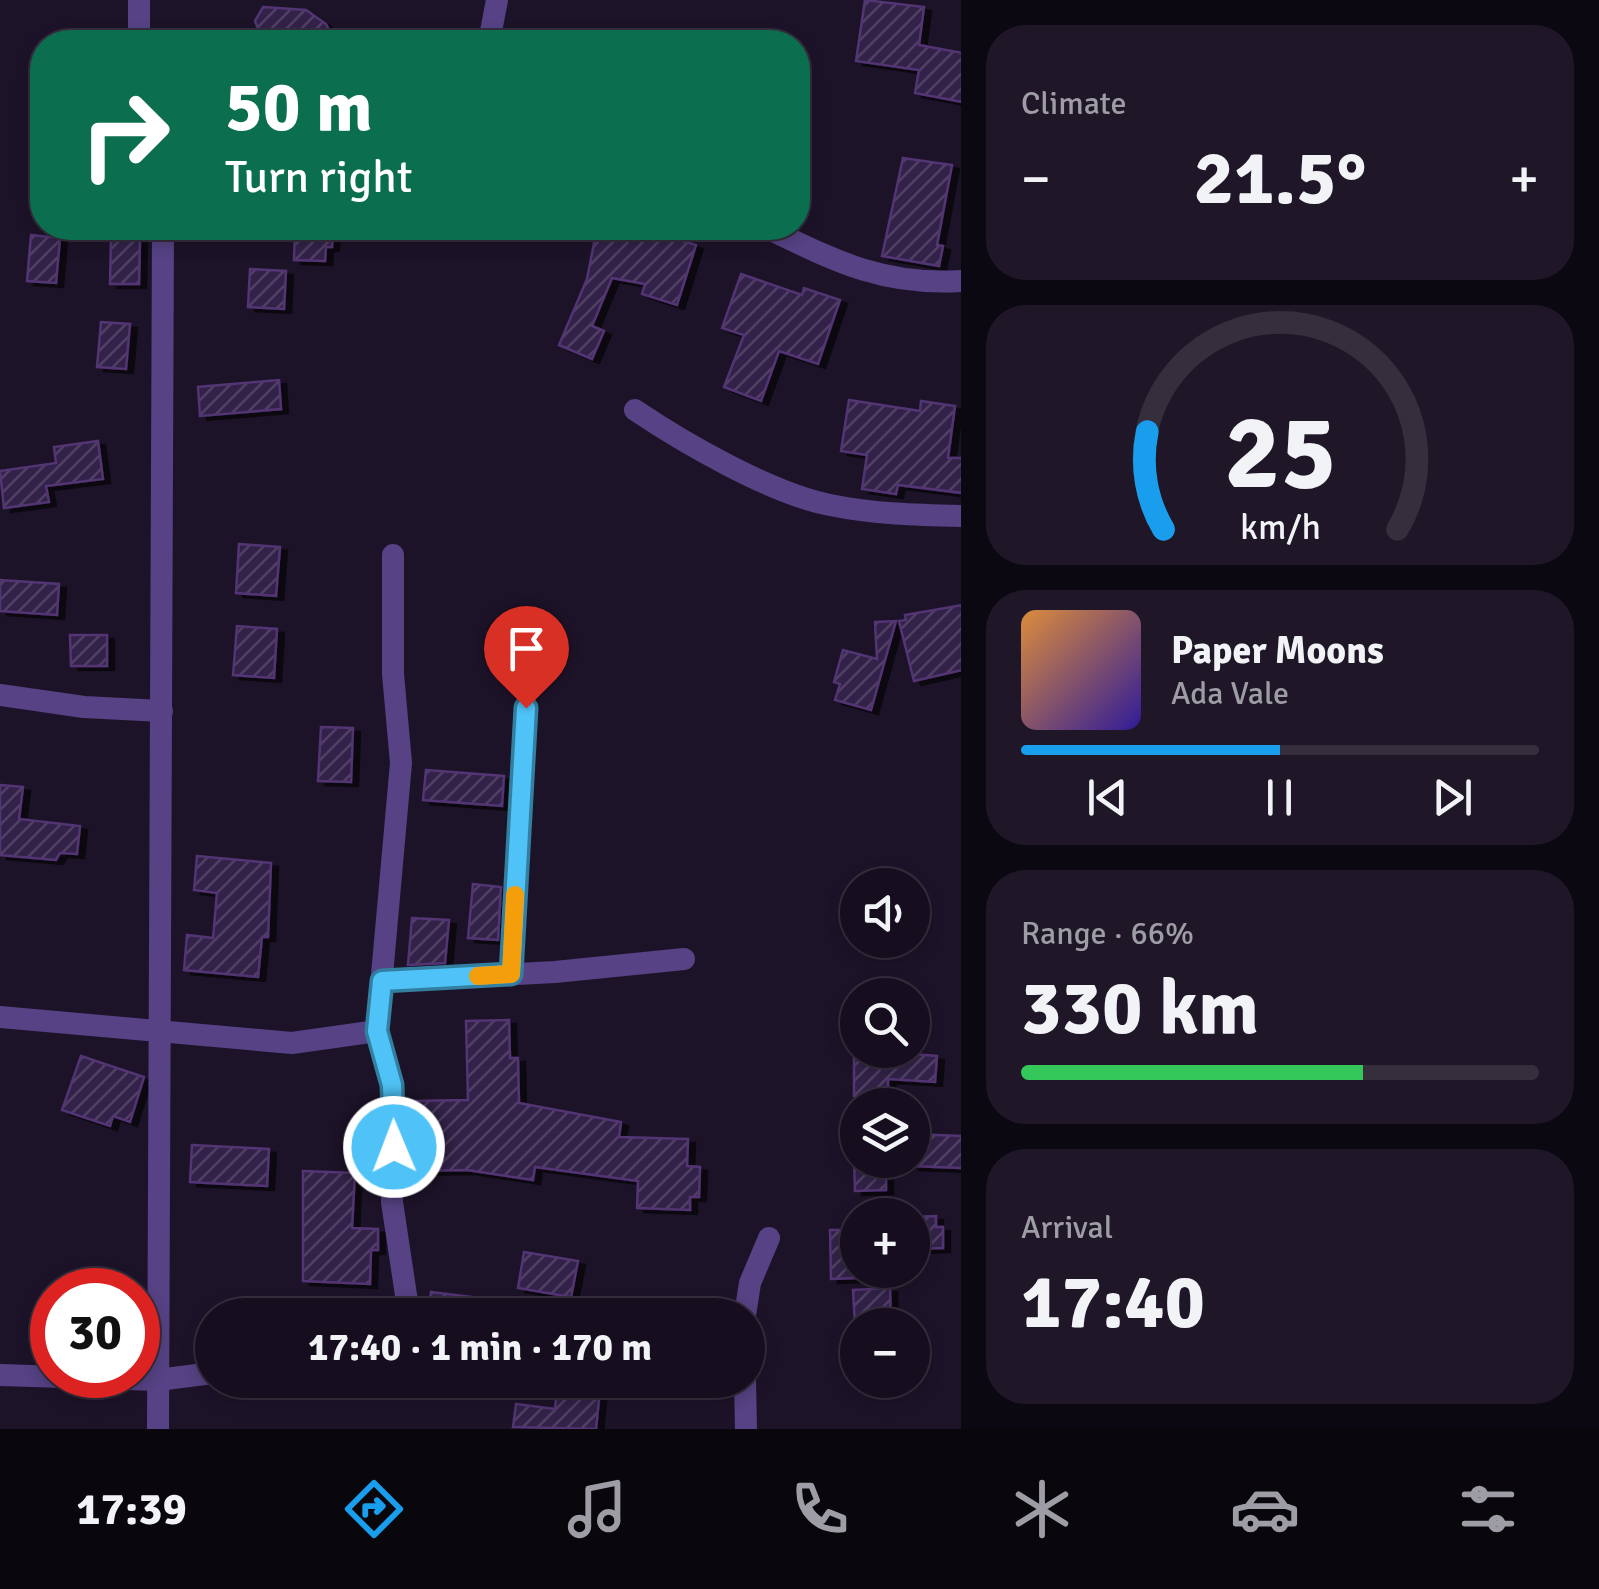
<!DOCTYPE html>
<html lang="en">
<head>
<meta charset="utf-8">
<style>
  body { margin:0; font-family:Signika,sans-serif; background:#1f1728; color:#f1f3f6; height:100vh; display:flex; flex-direction:column; font-size:38px; white-space:nowrap }
  * { box-sizing:border-box; margin:0 }
  p { font-size:32px; color:#9e9ca4 }
  .icon { flex:none; width:55px; height:55px; fill:none; stroke:currentColor; stroke-width:2; stroke-linecap:round; stroke-linejoin:round }
  .map { position:relative; flex:1; overflow:hidden }
  .drawer { display:flex; flex-direction:column; gap:25px; padding:25px; background:#0c0811; width:638px }
  .drawer>* { flex:none }
  .guide { position:absolute; left:30px; top:30px; width:780px; height:210px; border-radius:40px; box-shadow:0 5px 15px #0003,0 0 0 2px #352e3d; background:#0b6e4f; color:#fff; overflow:hidden }
  .tools { position:absolute; left:840px; top:868px; display:grid; gap:20px }
  .tools a { display:grid; place-items:center; width:90px; height:90px; border-radius:50%; background:#160e1f; box-shadow:0 5px 15px #0003,0 0 0 2px #352e3d; font-size:50px }
  .speed { position:absolute; left:30px; top:1268px; display:flex; gap:20px; font-size:50px; font-weight:700; text-align:center }
  .speed>* { display:grid; place-content:center; width:130px; height:130px; border-radius:50%; background:#160e1f; box-shadow:0 5px 15px #0003,0 0 0 2px #352e3d; line-height:1 }
  .speed .limit { border:15px solid #d22; background:#fff; color:#111 }
  .pin { position:absolute; display:grid; place-items:center; width:85px; height:85px; color:#fff; margin:-102px -42px; border-radius:50% 50% 50% 0; rotate:-45deg; box-shadow:0 0 10px #0007 }
  .pin .icon { rotate:45deg }
  .me { position:absolute; width:110px; margin:-55px; rotate:359deg; stroke-linejoin:round; filter:drop-shadow(0 0 8px #0008) }
  .turn { display:flex; align-items:center; gap:35px; height:210px; padding:0 30px; font-size:45px }
  .turn .icon { width:130px; height:130px; stroke-width:2.5 }
  .turn b { display:block; font-size:70px; line-height:85px }
  .big { font-size:75px; font-weight:700; line-height:1.1 }
  .drawer .tile { flex:1; display:flex; flex-direction:column; justify-content:center; gap:15px; min-width:0; padding:0 35px; border-radius:40px; background:#1f1728 }
  .drawer .dial { align-items:center; gap:0 }
  .dial svg { height:260px; overflow:visible; fill:none; stroke:#352e3d; stroke-width:7; stroke-linecap:round; text-anchor:middle }
  .dial text { fill:#f1f3f6; stroke:none }
  .song { display:flex; align-items:center; gap:30px }
  .cover { width:120px; height:120px; border-radius:15px; background:linear-gradient(135deg,hsl(30 70% 55%),hsl(250 70% 35%)) }
  .played { height:10px; border-radius:5px; background:linear-gradient(90deg,#199eed 50%,#352e3d 50%) }
  .keys { display:flex; justify-content:space-around; direction:ltr }
  .heat { display:flex; justify-content:space-between; align-items:center; font-size:55px; direction:ltr }
  .charge { height:15px; border-radius:8px; background:linear-gradient(90deg,#34c759 66%,#352e3d 0) }
  .trip { position:absolute; left:195px; top:1298px; width:570px; height:100px; border-radius:50px; background:#160e1f; box-shadow:0 5px 15px #0003,0 0 0 2px #352e3d; font-weight:700; line-height:100px; text-align:center }
  .menu { display:flex; height:160px; justify-content:space-around; align-items:center; background:#09060c; color:#9e9ca4 }
  .menu .icon { width:70px; height:70px }
  .menu .selected { color:#199eed }
  .menu b { font-size:45px; color:#f1f3f6 }
  main { display:flex; flex:1; min-height:0 }
  .map>svg:first-child { display:block }
  .building { fill:url(#building-hatch); stroke:#523473; stroke-width:2.5; filter:url(#shadow) }
  .lines { fill:none; stroke-linecap:round; stroke-linejoin:round }
  .minor { stroke:#564284; stroke-width:22 }
  .route-casing { stroke:#337fa1; stroke-width:25 }
  .route { stroke:#4fc3f7; stroke-width:18 }
  .slow { stroke:#f59e0b; stroke-width:18 }
</style>
</head>
<body>
<main>
<div class="map">
<svg width="962" height="1429" viewBox="0 0 962 1429">
  <defs>
    <pattern id="building-hatch" width="6" height="6" patternUnits="userSpaceOnUse" patternTransform="scale(2.5)"><rect width="6" height="6" fill="#332049"/><path d="M-1 1l2-2M0 6l6-6M5 7l2-2" fill="none" stroke="#514064"/></pattern>
    <filter id="shadow"><feDropShadow dx="7" dy="4" stdDeviation="0" flood-color="#0009"/></filter>
  </defs>
  <rect width="100%" height="100%" fill="#1d1329"/>
  <g class="building">
    <polygon points="865,0 924,7 919,45 962,53 962,102 915,93 919,70 856,61"/>
    <polygon points="263,7 306,10 326,24 335,42 280,42 260,34 255,21"/>
    <polygon points="903,158 952,165 937,245 943,246 939,266 882,256"/>
    <polygon points="295,228 333,228 332,247 326,247 325,261 294,260"/>
    <polygon points="597,228 640,228 696,245 677,305 642,294 645,284 612,278 592,326 604,331 592,359 559,345 587,279"/>
    <polygon points="31,235 60,238 56,283 27,281"/>
    <polygon points="111,238 140,239 139,284 110,284"/>
    <polygon points="250,269 286,271 284,309 248,307"/>
    <polygon points="741,274 802,295 804,288 840,300 818,364 779,351 761,401 724,387 744,335 722,328"/>
    <polygon points="101,322 130,324 126,369 97,367"/>
    <polygon points="279,380 281,409 200,416 198,387"/>
    <polygon points="849,400 920,411 921,401 955,406 948,458 962,458 962,493 898,485 896,494 862,489 867,455 841,451"/>
    <polygon points="98,441 103,479 46,486 49,502 4,508 0,471 56,463 54,447"/>
    <polygon points="239,544 280,547 276,596 236,593"/>
    <polygon points="0,580 59,584 57,615 0,611"/>
    <polygon points="962,605 962,670 914,681 899,621 906,620 905,615"/>
    <polygon points="896,621 871,710 835,700 840,684 834,682 843,650 877,659 875,622"/>
    <polygon points="237,626 277,629 274,678 233,675"/>
    <polygon points="70,635 107,635 107,666 71,666"/>
    <polygon points="321,727 353,728 351,782 318,781"/>
    <polygon points="426,770 504,776 502,806 423,800"/>
    <polygon points="0,785 23,787 19,819 80,826 77,854 60,853 56,860 0,855"/>
    <polygon points="197,856 271,863 268,937 262,937 258,977 184,970 187,935 213,938 217,893 194,890"/>
    <polygon points="473,884 501,887 498,940 468,938"/>
    <polygon points="412,918 449,920 445,963 408,965"/>
    <polygon points="509,1020 510,1058 518,1058 519,1103 621,1122 619,1137 688,1139 687,1166 700,1167 699,1197 690,1197 690,1210 637,1208 638,1181 535,1167 533,1180 467,1170 416,1171 416,1123 409,1123 408,1101 468,1100 466,1021"/>
    <polygon points="898,1053 937,1056 935,1082 888,1079 888,1097 854,1096 854,1055"/>
    <polygon points="81,1056 144,1077 130,1122 113,1116 110,1126 62,1110"/>
    <polygon points="912,1134 962,1136 962,1168 912,1166"/>
    <polygon points="192,1145 269,1149 267,1186 190,1182"/>
    <polygon points="854,1160 886,1160 886,1190 855,1191"/>
    <polygon points="303,1171 355,1173 352,1228 378,1229 378,1250 371,1250 370,1284 303,1281"/>
    <polygon points="936,1216 936,1227 943,1227 943,1248 912,1249 912,1217"/>
    <polygon points="830,1230 857,1230 858,1278 831,1279"/>
    <polygon points="524,1252 578,1261 571,1297 518,1288"/>
    <polygon points="890,1288 891,1325 855,1325 853,1290"/>
    <polygon points="431,1292 472,1297 470,1315 428,1315"/>
    <polygon points="558,1380 601,1380 596,1429 513,1427 516,1404 555,1409"/>
  </g>
  <g class="lines">
    <g class="minor">
      <polyline points="139,0 139,42"/>
      <polyline points="489,42 497,0"/>
      <path d="M767,228C835,261 883,286 962,281"/>
      <path d="M635,410C684,443 772,494 830,505C874,514 917,515 962,516"/>
      <polyline points="0,695 84,707 162,711"/>
      <polyline points="511,974 526,709"/>
      <polyline points="382,981 555,972 684,959"/>
      <polyline points="0,1017 292,1043 377,1031 401,763 393,674 393,555"/>
      <polyline points="377,1031 392,1085 392,1202 409,1315"/>
      <polyline points="745,1315 750,1283 769,1238"/>
      <polyline points="0,1375 158,1380 212,1373"/>
      <polyline points="301,1380 363,1385 399,1380"/>
      <polyline points="745,1380 746,1429"/>
      <polyline points="158,1429 163,228"/>
    </g>
  </g>
  <g class="lines">
    <g class="route-casing">
      <polyline id="route" points="394,1147 392,1085 377,1031 382,981 511,974 526,708"/>
    </g>
    <use href="#route" class="route"/>
    <polyline class="slow" points="478,976 511,974 515,895"/>
  </g>
</svg>
<div class="tools">
<a><svg class="icon" aria-label="sound" viewBox="0 0 24 24"><path d="M4 9h4l5-4v14l-5-4H4zM17 9q2 3 0 6"/></svg></a>
<a><svg class="icon" aria-label="search" viewBox="0 0 24 24"><circle cx="10" cy="10" r="6"/><path d="M15 15l6 6"/></svg></a>
<a><svg class="icon" aria-label="layers" viewBox="0 0 24 24"><path d="M12 4l9 5-9 5-9-5zM3 14l9 5 9-5"/></svg></a>
<a>+</a>
<a>−</a>
</div>
<div class="speed"><div class="limit">30</div></div>
<div class="pin" style="left:526px;top:708px;background:#d93025"><svg class="icon" aria-label="arrive" viewBox="0 0 24 24"><path d="M6 21V4h12l-3 4 3 4H6"/></svg></div>
<svg class="me" style="left:394px;top:1147px" viewBox="-20 -20 40 40"><circle r="17" fill="#4fc3f7" stroke="#fff" stroke-width="3"/><path d="M0-11L8 9 0 5-8 9z" fill="#fff"/></svg>
<div class="trip">17:40 · 1 min · 170 m</div>
<div class="guide">
<div class="turn"><svg class="icon" aria-label="right" viewBox="0 0 24 24"><path d="M7 20v-9h11M14 6l5 5-5 5"/></svg><div><b>50 m</b>Turn right</div></div>
</div>
</div>
<section class="drawer">
<div class="tile"><p>Climate</p>
<div class="heat"><a>−</a><b class="big">21.5°</b><a>+</a></div>
</div>
<div class="tile dial"><svg viewBox="0 0 100 80">
<path d="M14 69A42 42 0 1 1 86 69"/>
<path d="M14 69A42 42 0 0 1 9 39" stroke="#199eed"/>
<text x="50" y="56" font-size="32" font-weight="700">25</text>
<text x="50" y="72" font-size="11">km/h</text>
</svg></div>
<div class="tile">
<div class="song"><i class="cover"></i><div><b>Paper Moons</b><p>Ada Vale</p></div></div>
<div class="played"></div>
<div class="keys"><svg class="icon" aria-label="previous" viewBox="0 0 24 24"><path d="M18 5L8 12l10 7zM5 5v14"/></svg><svg class="icon" aria-label="pause" viewBox="0 0 24 24"><path d="M8 5v14M16 5v14"/></svg><svg class="icon" aria-label="next" viewBox="0 0 24 24"><path d="M6 5l10 7-10 7zM19 5v14"/></svg></div>
</div>
<div class="tile"><p>Range · 66%</p><b class="big">330 km</b><div class="charge"></div></div>
<div class="tile"><p>Arrival</p><b class="big">17:40</b></div>
</section>
</main>
<nav class="menu">
<b>17:39</b>
<svg class="icon selected" aria-label="directions" viewBox="0 0 24 24"><path d="M12 3l9 9-9 9-9-9zM9 14v-3h6M13 9l2 2-2 2"/></svg>
<svg class="icon" aria-label="music" viewBox="0 0 24 24"><path d="M9 18V5l10-2v13"/><circle cx="6" cy="18" r="3"/><circle cx="16" cy="16" r="3"/></svg>
<svg class="icon" aria-label="phone" viewBox="0 0 24 24"><path d="M5 4h4l2 5-3 2q2 4 5 5l2-3 5 2v4C11 20 4 13 5 4z"/></svg>
<svg class="icon" aria-label="climate" viewBox="0 0 24 24"><path d="M12 3v18M4 7l16 10M4 17L20 7"/></svg>
<svg class="icon" aria-label="car" viewBox="0 0 24 24"><path d="M5 17H2v-5l4-1 3-4h7l3 4 3 1v5h-3M9 17h6M6 11h13"/><circle cx="7" cy="17" r="2"/><circle cx="17" cy="17" r="2"/></svg>
<svg class="icon" aria-label="filters" viewBox="0 0 24 24"><path d="M4 7h16M4 17h16"/><circle cx="9" cy="7" r="2"/><circle cx="15" cy="17" r="2"/></svg>
</nav>
</body>
</html>
